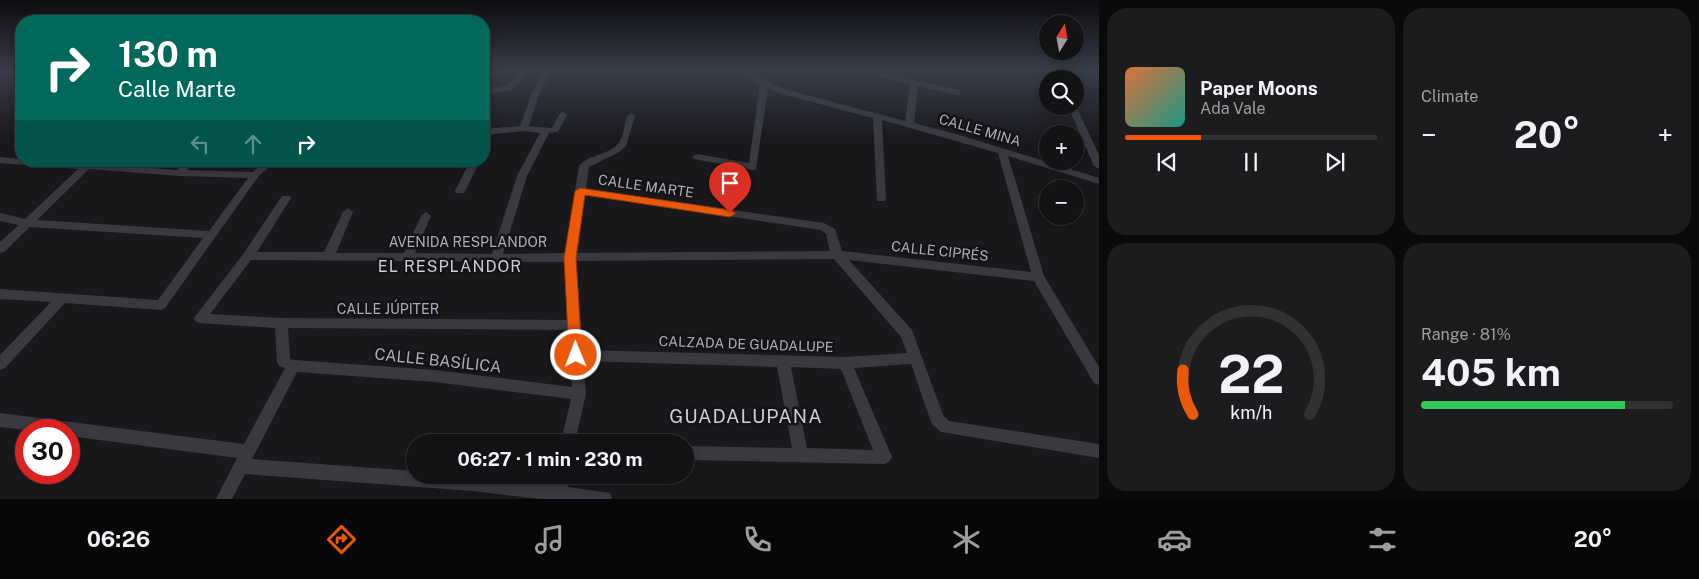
<!DOCTYPE html>
<html lang="en">
<head>
<meta charset="utf-8">
<style>
  body { margin:0; font-family:"Public Sans",sans-serif; background:#1c1b1d; color:#f1f3f6; height:100vh; display:flex; flex-direction:column; font-size:19px; white-space:nowrap }
  * { box-sizing:border-box; margin:0 }
  p { font-size:16px; color:#9d9ea0 }
  .icon { flex:none; width:28px; height:28px; fill:none; stroke:currentColor; stroke-width:2; stroke-linecap:round; stroke-linejoin:round }
  .map { position:relative; flex:1; overflow:hidden }
  .side { display:flex; flex-direction:column; gap:8px; padding:8px; background:#0a0a0b; width:600px }
  .side>* { flex:none }
  .guide { position:absolute; left:15px; top:15px; width:475px; height:152px; border-radius:20px; box-shadow:0 2px 12px #0003,0 0 0 1px #323234; background:#00695c; color:#fff; overflow:hidden }
  .needle { width:32px; rotate:11deg }
  .controls { position:absolute; left:1039px; top:15px; display:grid; gap:10px }
  .controls a { display:grid; place-items:center; width:45px; height:45px; border-radius:50%; background:#131214; box-shadow:0 2px 12px #0003,0 0 0 1px #323234; font-size:25px }
  .speed { position:absolute; left:15px; top:419px; display:flex; gap:10px; font-size:25px; font-weight:700; text-align:center }
  .speed>* { display:grid; place-content:center; width:65px; height:65px; border-radius:50%; background:#131214; box-shadow:0 2px 12px #0003,0 0 0 1px #323234; line-height:1 }
  .speed .limit { border:8px solid #d22; background:#fff; color:#111 }
  .pin { position:absolute; display:grid; place-items:center; width:42px; height:42px; color:#fff; margin:-51px -21px; border-radius:50% 50% 50% 0; rotate:-45deg; box-shadow:0 0 5px #0007 }
  .pin .icon { rotate:45deg }
  .me { position:absolute; width:55px; margin:-28px; rotate:359deg; stroke-linejoin:round; filter:drop-shadow(0 0 4px #0008) }
  .turn { display:flex; align-items:center; gap:18px; height:105px; padding:0 20px; font-size:22px }
  .turn .icon { width:65px; height:65px; stroke-width:2.5 }
  .turn b { display:block; font-size:35px; line-height:42px }
  .lanes { display:flex; align-items:center; height:48px; padding:0 20px; background:#0003; justify-content:center; gap:25px; direction:ltr }
  .lanes .off { opacity:.35 }
  .big { font-size:38px; font-weight:700; line-height:1.1 }
  .side .card { flex:1; display:flex; flex-direction:column; justify-content:center; gap:8px; min-width:0; padding:0 18px; border-radius:20px; background:#1c1b1d }
  .side .dial { align-items:center; gap:0 }
  .dial svg { height:130px; overflow:visible; fill:none; stroke:#323234; stroke-width:7; stroke-linecap:round; text-anchor:middle }
  .dial text { fill:#f1f3f6; stroke:none }
  .song { display:flex; align-items:center; gap:15px }
  .cover { width:60px; height:60px; border-radius:8px; background:linear-gradient(135deg,hsl(20 70% 55%),hsl(170 70% 35%)) }
  .played { height:5px; border-radius:2px; background:linear-gradient(90deg,#ea580c 30%,#323234 30%) }
  .keys { display:flex; justify-content:space-around; direction:ltr }
  .heat { display:flex; justify-content:space-between; align-items:center; font-size:28px; direction:ltr }
  .charge { height:8px; border-radius:4px; background:linear-gradient(90deg,#34c759 81%,#323234 0) }
  .side .tiles { flex:1; display:grid; gap:8px; grid-template-columns:repeat(2,1fr) }
  .trip { position:absolute; left:406px; top:434px; width:288px; height:50px; border-radius:25px; background:#131214; box-shadow:0 2px 12px #0003,0 0 0 1px #323234; font-weight:700; line-height:50px; text-align:center }
  .menu { display:flex; height:80px; justify-content:space-around; align-items:center; background:#080708; color:#9d9ea0 }
  .menu .icon { width:35px; height:35px }
  .menu .selected { color:#ea580c }
  .menu b { font-size:22px; color:#f1f3f6 }
  main { display:flex; flex:1; min-height:0 }
  .map>svg:first-child { display:block }
  .lines { fill:none; stroke-linecap:round; stroke-linejoin:round }
  .minor { fill:#393a40; fill-rule:evenodd }
  .route { fill:#ea580c; stroke:#983908 }
  .labels { text-anchor:middle; stroke-width:5; stroke-linejoin:round; paint-order:stroke }
  .street-label { font-size:14px; fill:#abaeba; stroke:#141316 }
  .quarter-label { font-size:16px; letter-spacing:1px; fill:#cccdd6; stroke:#141316 }
  .near-street-label { font-size:16px; fill:#abaeba; stroke:#141316 }
  .near-quarter-label { font-size:19px; letter-spacing:1px; fill:#cccdd6; stroke:#141316 }
</style>
</head>
<body>
<main>
<div class="map">
<svg width="1099" height="499" viewBox="0 0 1099 499">
  <rect width="100%" height="100%" fill="#19181b"/>
  <g class="lines">
    <g class="minor">
      <polygon points="523,71 532,71 511,90 484,94 484,90 505,86"/>
      <path d="M543,71H551L539,95L529,126L552,128L560,113L563,112L567,115L558,132L549,133L527,176L503,254L565,253L579,166C589,154 609,155 618,144C624,137 624,124 627,116L631,113L635,116L626,146L619,152L589,167L586,189L824,223L835,229L842,251L1031,272L998,153L882,120L886,199L885,201H877L873,118L778,93L768,88L756,169L753,170L694,159L692,157L697,154L749,163L760,84L735,71H746L784,89L905,121L910,84L856,71H873L960,90V94L957,95L918,86L914,123L963,136L1099,178V184L1008,156L1044,276L1099,367V385L1094,383L1034,281L849,260L912,330L943,415L949,421L1099,444V458L941,432L932,424L930,419L911,364L854,368L892,457L889,462L884,464L685,460V446L792,448L777,367L583,361L586,394L575,442H561L571,399L435,382L297,372L252,459L415,471V475H473L553,485L554,475H570L568,487L610,493L612,499H540L473,491L245,474L232,499H216L237,458L69,436V430H26L0,427V413L244,444L285,368L279,366L277,362L275,328L200,323L196,322L194,318L244,253L282,196H290L291,198L257,252H324L343,212L348,208L353,212L336,253H404L421,216L426,212L431,216L415,253L492,254L517,176L540,133L524,131L484,135V129L520,126L531,95ZM585,195L821,230L826,234L830,251L576,253ZM834,259L901,337L907,353L845,357L583,350L576,261ZM251,260L565,262L568,320L281,318L210,314ZM288,328L568,330L572,387L435,370L294,360L290,359ZM791,367L841,369L873,450L807,448Z"/>
      <polygon points="1053,71 1061,71 1063,79 1055,79"/>
      <polygon points="1075,104 1099,155 1099,169 1094,166 1068,106 1075,106"/>
      <path d="M0,157L21,159V161L88,162L177,170L185,161H196L187,170L253,172L264,161H275L258,177L165,308L161,310L65,303L5,368L0,370V355L51,302L0,299V289L158,300L203,238L30,227L4,252L0,253V242L19,225L0,221V213L25,219L78,169L0,163ZM89,169L179,176L248,178L209,231L37,220Z"/>
      <polygon points="470,161 480,161 464,193 456,193 455,191"/>
    </g>
  </g>
  <linearGradient id="sky" x2="0" y2="1"><stop stop-color="#0e0d0f"/><stop offset="0.5" stop-color="#383d4a"/><stop offset="1" stop-color="#383d4a" stop-opacity="0"/></linearGradient>
  <rect width="1099" height="141" fill="url(#sky)"/>
  <polygon class="route" points="580,188 730,210 736,213 730,217 585,195 576,258 582,355 580,359 571,359 569,355 564,258 575,191"/>
  <g class="labels">
    <g class="street-label">
      <text transform="translate(980 130) rotate(16)" y="5">CALLE MINA</text>
      <text transform="translate(646 186) rotate(8)" y="5">CALLE MARTE</text>
      <text x="468" y="247">AVENIDA RESPLANDOR</text>
      <text transform="translate(940 251) rotate(6)" y="5">CALLE CIPRÉS</text>
      <text x="388" y="314">CALLE JÚPITER</text>
      <text transform="translate(746 344) rotate(2)" y="5">CALZADA DE GUADALUPE</text>
    </g>
    <g class="quarter-label">
      <text x="450" y="272">EL RESPLANDOR</text>
    </g>
    <g class="near-street-label">
      <text transform="translate(438 360) rotate(6)" y="6">CALLE BASÍLICA</text>
    </g>
    <g class="near-quarter-label">
      <text x="746" y="423">GUADALUPANA</text>
    </g>
  </g>
</svg>
<div class="controls">
<a><svg class="needle" viewBox="-14 -14 28 28"><path d="M0-13l5 13h-10z" fill="#e53935"/><path d="M0 13l5-13h-10z" fill="#9d9ea0"/></svg></a>
<a><svg class="icon" aria-label="search" viewBox="0 0 24 24"><circle cx="10" cy="10" r="6"/><path d="M15 15l6 6"/></svg></a>
<a>+</a>
<a>−</a>
</div>
<div class="speed"><div class="limit">30</div></div>
<div class="pin" style="left:730px;top:213px;background:#d93025"><svg class="icon" aria-label="arrive" viewBox="0 0 24 24"><path d="M6 21V4h12l-3 4 3 4H6"/></svg></div>
<svg class="me" style="left:576px;top:355px" viewBox="-20 -20 40 40"><circle r="17" fill="#ea580c" stroke="#fff" stroke-width="3"/><path d="M0-11L8 9 0 5-8 9z" fill="#fff"/></svg>
<div class="trip">06:27 · 1 min · 230 m</div>
<div class="guide">
<div class="turn"><svg class="icon" aria-label="right" viewBox="0 0 24 24"><path d="M7 20v-9h11M14 6l5 5-5 5"/></svg><div><b>130 m</b>Calle Marte</div></div>
<div class="lanes"><svg class="icon off" aria-label="left" viewBox="0 0 24 24"><path d="M17 20v-9H6M10 6l-5 5 5 5"/></svg><svg class="icon off" aria-label="ahead" viewBox="0 0 24 24"><path d="M12 20V5M6 11l6-6 6 6"/></svg><svg class="icon" aria-label="right" viewBox="0 0 24 24"><path d="M7 20v-9h11M14 6l5 5-5 5"/></svg></div>
</div>
</div>
<section class="side">
<div class="tiles">
<div class="card">
<div class="song"><i class="cover"></i><div><b>Paper Moons</b><p>Ada Vale</p></div></div>
<div class="played"></div>
<div class="keys"><svg class="icon" aria-label="previous" viewBox="0 0 24 24"><path d="M18 5L8 12l10 7zM5 5v14"/></svg><svg class="icon" aria-label="pause" viewBox="0 0 24 24"><path d="M8 5v14M16 5v14"/></svg><svg class="icon" aria-label="next" viewBox="0 0 24 24"><path d="M6 5l10 7-10 7zM19 5v14"/></svg></div>
</div>
<div class="card"><p>Climate</p>
<div class="heat"><a>−</a><b class="big">20°</b><a>+</a></div>
</div>
<div class="card dial"><svg viewBox="0 0 100 80">
<path d="M14 69A42 42 0 1 1 86 69"/>
<path d="M14 69A42 42 0 0 1 8 42" stroke="#ea580c"/>
<text x="50" y="56" font-size="32" font-weight="700">22</text>
<text x="50" y="72" font-size="11">km/h</text>
</svg></div>
<div class="card"><p>Range · 81%</p><b class="big">405 km</b><div class="charge"></div></div>
</div>
</section>
</main>
<nav class="menu">
<b>06:26</b>
<svg class="icon selected" aria-label="directions" viewBox="0 0 24 24"><path d="M12 3l9 9-9 9-9-9zM9 14v-3h6M13 9l2 2-2 2"/></svg>
<svg class="icon" aria-label="music" viewBox="0 0 24 24"><path d="M9 18V5l10-2v13"/><circle cx="6" cy="18" r="3"/><circle cx="16" cy="16" r="3"/></svg>
<svg class="icon" aria-label="phone" viewBox="0 0 24 24"><path d="M5 4h4l2 5-3 2q2 4 5 5l2-3 5 2v4C11 20 4 13 5 4z"/></svg>
<svg class="icon" aria-label="climate" viewBox="0 0 24 24"><path d="M12 3v18M4 7l16 10M4 17L20 7"/></svg>
<svg class="icon" aria-label="car" viewBox="0 0 24 24"><path d="M5 17H2v-5l4-1 3-4h7l3 4 3 1v5h-3M9 17h6M6 11h13"/><circle cx="7" cy="17" r="2"/><circle cx="17" cy="17" r="2"/></svg>
<svg class="icon" aria-label="filters" viewBox="0 0 24 24"><path d="M4 7h16M4 17h16"/><circle cx="9" cy="7" r="2"/><circle cx="15" cy="17" r="2"/></svg>
<b>20°</b>
</nav>
</body>
</html>
